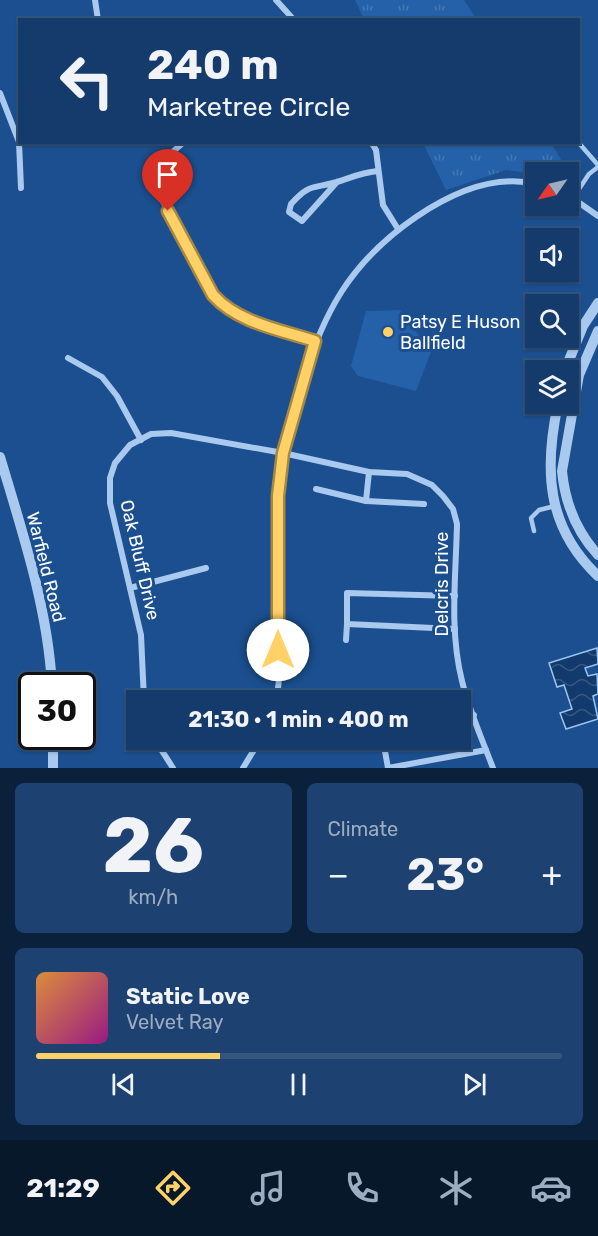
<!DOCTYPE html>
<html lang="en">
<head>
<meta charset="utf-8">
<style>
  body { margin:0; font-family:Rubik,sans-serif; background:#1d4271; color:#f1f3f6; height:100vh; display:flex; flex-direction:column; font-size:22px; white-space:nowrap }
  * { box-sizing:border-box; margin:0 }
  p { font-size:20px; color:#9dadc1 }
  .icon { flex:none; width:33px; height:33px; fill:none; stroke:currentColor; stroke-width:2; stroke-linecap:round; stroke-linejoin:round }
  .map { position:relative; height:768px; overflow:hidden }
  .details { display:flex; flex-direction:column; gap:15px; padding:15px; background:#0b203b; flex:1 }
  .details>* { flex:none }
  .guide { position:absolute; left:18px; top:18px; width:562px; height:126px; border-radius:0px; box-shadow:0 2px 4px #0004,0 0 0 2px #33557e; background:#143b6b; color:#f1f3f6; overflow:hidden }
  .needle { width:39px; rotate:236deg }
  .buttons { position:absolute; left:525px; top:162px; display:grid; gap:12px }
  .buttons a { display:grid; place-items:center; width:54px; height:54px; border-radius:0px; background:#143b6b; box-shadow:0 2px 4px #0004,0 0 0 2px #33557e; font-size:30px }
  .speed { position:absolute; left:18px; top:672px; display:flex; gap:12px; font-size:30px; font-weight:700; text-align:center }
  .speed>* { display:grid; place-content:center; width:78px; height:78px; border-radius:50%; background:#143b6b; box-shadow:0 2px 4px #0004,0 0 0 2px #33557e; line-height:1 }
  .speed .limit { border:3px solid #111; border-radius:9px; background:#fff; color:#111 }
  .pin { position:absolute; display:grid; place-items:center; width:51px; height:51px; color:#fff; margin:-62px -26px; border-radius:50% 50% 50% 0; rotate:-45deg; box-shadow:0 0 6px #0007 }
  .pin .icon { rotate:45deg }
  .me { position:absolute; width:66px; margin:-33px; rotate:0deg; stroke-linejoin:round; filter:drop-shadow(0 0 4px #0008) }
  .turn { display:flex; align-items:center; gap:21px; height:126px; padding:0 30px; font-size:27px }
  .turn .icon { width:78px; height:78px; stroke-width:2.5 }
  .turn b { display:block; font-size:42px; line-height:51px }
  .big { font-size:45px; font-weight:700; line-height:1.1 }
  .details .card { flex:1; display:flex; flex-direction:column; justify-content:center; gap:9px; min-width:0; padding:0 21px; border-radius:9px; background:#1d4271 }
  .details .dial { align-items:center; gap:0 }
  .dial b { font-size:78px; line-height:1 }
  .song { display:flex; align-items:center; gap:18px }
  .cover { width:72px; height:72px; border-radius:9px; background:linear-gradient(135deg,hsl(30 70% 55%),hsl(310 70% 35%)) }
  .played { height:6px; border-radius:3px; background:linear-gradient(90deg,#ffd166 35%,#33557e 35%) }
  .keys { display:flex; justify-content:space-around; direction:ltr }
  .heat { display:flex; justify-content:space-between; align-items:center; font-size:33px; direction:ltr }
  .details .tiles { flex:1; display:grid; gap:15px; grid-template-columns:1fr 1fr }
  .card:last-child { grid-column:span 2 }
  .trip { position:absolute; left:126px; top:690px; width:345px; height:60px; border-radius:0px; background:#143b6b; box-shadow:0 2px 4px #0004,0 0 0 2px #33557e; font-weight:700; line-height:60px; text-align:center }
  .dock { display:flex; height:96px; justify-content:space-around; align-items:center; background:#08182b; color:#9dadc1 }
  .dock .icon { width:42px; height:42px }
  .dock .on { color:#ffd166 }
  .dock b { font-size:27px; color:#f1f3f6 }
  .map>svg:first-child { display:block }
  .grass { fill:url(#grass-tufts) }
  .pitch { fill:#2461a8 }
  .water { fill:url(#water-waves); stroke:#9cc4f0; stroke-width:1.5 }
  .lines { fill:none; stroke-linecap:round; stroke-linejoin:round }
  .service { stroke:#a9c9ee; stroke-width:4.5 }
  .minor { stroke:#a9c9ee; stroke-width:6 }
  .tertiary { stroke:#a9c9ee; stroke-width:10 }
  .route-casing { stroke:#a68842; stroke-width:15 }
  .route { stroke:#ffd166; stroke-width:10 }
  .poi-dot { fill:#ffd166; stroke:#1b4f8f; stroke-width:2 }
  .labels { text-anchor:middle; stroke-width:6; stroke-linejoin:round; paint-order:stroke }
  .poi-label { font-size:18px; fill:#fff; stroke:#1b4f8f; text-anchor:start }
  .street-label { font-size:18px; fill:#fff; stroke:#1b4f8f }
</style>
</head>
<body>
<div class="map">
<svg width="598" height="768" viewBox="0 0 598 768">
  <defs>
    <pattern id="grass-tufts" width="24" height="20" patternUnits="userSpaceOnUse" patternTransform="scale(1.5)"><rect width="24" height="20" fill="#2461a8"/><path d="M3 7l-1-3M5 7V3M7 7l1-3M15 17l-1-3M17 17v-4M19 17l1-3" fill="none" stroke="#4579b5"/></pattern>
    <pattern id="water-waves" width="16" height="10" patternUnits="userSpaceOnUse" patternTransform="scale(1.5)"><rect width="16" height="10" fill="#123a6d"/><path d="M0 5q4-4 8 0t8 0" fill="none" stroke="#365883"/></pattern>
  </defs>
  <rect width="100%" height="100%" fill="#1b4f8f"/>
  <g class="grass">
    <polygon points="355,0 464,0 476,19 364,19"/>
    <polygon points="423,143 551,143 572,178 569,178 568,172 535,174 506,170 446,190"/>
  </g>
  <polygon class="pitch" points="400,310 431,352 416,391 358,376 351,366 366,311"/>
  <polygon class="water" points="597,648 598,664 585,668 588,676 597,674 598,694 593,696 598,719 566,729 560,713 572,709 564,685 557,687 549,663"/>
  <g class="lines">
    <g class="service">
      <polyline points="578,142 598,165"/>
      <polyline points="573,198 589,174 598,167"/>
      <polyline points="534,531 531,518 539,510 555,506"/>
    </g>
    <g class="minor">
      <polyline points="95,0 98,20"/>
      <polyline points="276,0 294,20"/>
      <polyline points="0,93 19,142 21,188"/>
      <path d="M184,142C164,159 157,163 157,190L213,295L222,305L234,314L315,341"/>
      <polyline points="371,142 376,150 383,205 398,229"/>
      <path d="M337,182L302,221L289,212L291,204C310,183 313,189 337,182C353,177 359,173 378,171"/>
      <polyline points="568,195 598,216"/>
      <polyline points="68,358 102,377 117,396 141,440"/>
      <polyline points="316,489 366,501 424,504"/>
      <polyline points="366,501 369,472"/>
      <polyline points="130,588 206,568"/>
      <polyline points="455,629 347,624 347,593 455,596"/>
      <polyline points="346,640 347,624"/>
      <polyline points="143,695 202,693"/>
      <path d="M144,700L141,635L110,503V478L115,463L130,445L151,434L171,433L283,453L369,472L407,474L432,485L443,496L453,509L457,524C456,575 449,630 462,681C469,710 482,739 493,768"/>
      <path d="M276,700C283,671 278,615 278,582C278,554 277,525 278,496C280,459 290,425 300,389C323,313 349,263 416,217C450,194 494,174 536,184"/>
      <polyline points="460,717 474,715"/>
      <polyline points="155,740 173,768"/>
      <polyline points="383,740 388,768"/>
      <polyline points="243,768 260,740"/>
      <polyline points="388,768 486,750"/>
    </g>
    <g class="tertiary">
      <path d="M598,331L579,375L562,471C565,503 577,532 598,555"/>
      <polyline points="565,370 583,326 598,303"/>
      <path d="M558,404C544,469 546,527 598,576"/>
      <path d="M0,457C22,531 48,608 52,686"/>
      <polyline points="53,768 53,736"/>
    </g>
  </g>
  <g class="lines">
    <g class="route-casing">
      <path id="route" d="M168,211L213,295C238,323 281,330 315,341L283,453L278,496V650"/>
    </g>
    <use href="#route" class="route"/>
  </g>
  <circle class="poi-dot" cx="388" cy="332" r="6"/>
  <g class="labels">
    <g class="poi-label">
      <text x="400" y="328">Patsy E Huson<tspan x="400" dy="21">Ballfield</tspan></text>
    </g>
    <g class="street-label">
      <text transform="translate(140 560) rotate(77)" y="6">Oak Bluff Drive</text>
      <text transform="translate(46 567) rotate(76)" y="6">Warfield Road</text>
      <text transform="translate(442 584) rotate(-90)" y="6">Delcris Drive</text>
    </g>
  </g>
</svg>
<div class="buttons">
<a><svg class="needle" viewBox="-14 -14 28 28"><path d="M0-13l5 13h-10z" fill="#e53935"/><path d="M0 13l5-13h-10z" fill="#9dadc1"/></svg></a>
<a><svg class="icon" aria-label="sound" viewBox="0 0 24 24"><path d="M4 9h4l5-4v14l-5-4H4zM17 9q2 3 0 6"/></svg></a>
<a><svg class="icon" aria-label="search" viewBox="0 0 24 24"><circle cx="10" cy="10" r="6"/><path d="M15 15l6 6"/></svg></a>
<a><svg class="icon" aria-label="layers" viewBox="0 0 24 24"><path d="M12 4l9 5-9 5-9-5zM3 14l9 5 9-5"/></svg></a>
</div>
<div class="speed"><div class="limit">30</div></div>
<div class="pin" style="left:168px;top:211px;background:#d93025"><svg class="icon" aria-label="arrive" viewBox="0 0 24 24"><path d="M6 21V4h12l-3 4 3 4H6"/></svg></div>
<svg class="me" style="left:278px;top:650px" viewBox="-20 -20 40 40"><circle r="19" fill="#fff"/><path d="M0-13L10 11 0 6-10 11z" fill="#ffd166"/></svg>
<div class="trip">21:30 · 1 min · 400 m</div>
<div class="guide">
<div class="turn"><svg class="icon" aria-label="left" viewBox="0 0 24 24"><path d="M17 20v-9H6M10 6l-5 5 5 5"/></svg><div><b>240 m</b>Marketree Circle</div></div>
</div>
</div>
<section class="details">
<div class="tiles">
<div class="card dial"><b>26</b><p>km/h</p></div>
<div class="card"><p>Climate</p>
<div class="heat"><a>−</a><b class="big">23°</b><a>+</a></div>
</div>
<div class="card">
<div class="song"><i class="cover"></i><div><b>Static Love</b><p>Velvet Ray</p></div></div>
<div class="played"></div>
<div class="keys"><svg class="icon" aria-label="previous" viewBox="0 0 24 24"><path d="M18 5L8 12l10 7zM5 5v14"/></svg><svg class="icon" aria-label="pause" viewBox="0 0 24 24"><path d="M8 5v14M16 5v14"/></svg><svg class="icon" aria-label="next" viewBox="0 0 24 24"><path d="M6 5l10 7-10 7zM19 5v14"/></svg></div>
</div>
</div>
</section>
<nav class="dock">
<b>21:29</b>
<svg class="icon on" aria-label="directions" viewBox="0 0 24 24"><path d="M12 3l9 9-9 9-9-9zM9 14v-3h6M13 9l2 2-2 2"/></svg>
<svg class="icon" aria-label="music" viewBox="0 0 24 24"><path d="M9 18V5l10-2v13"/><circle cx="6" cy="18" r="3"/><circle cx="16" cy="16" r="3"/></svg>
<svg class="icon" aria-label="phone" viewBox="0 0 24 24"><path d="M5 4h4l2 5-3 2q2 4 5 5l2-3 5 2v4C11 20 4 13 5 4z"/></svg>
<svg class="icon" aria-label="climate" viewBox="0 0 24 24"><path d="M12 3v18M4 7l16 10M4 17L20 7"/></svg>
<svg class="icon" aria-label="car" viewBox="0 0 24 24"><path d="M5 17H2v-5l4-1 3-4h7l3 4 3 1v5h-3M9 17h6M6 11h13"/><circle cx="7" cy="17" r="2"/><circle cx="17" cy="17" r="2"/></svg>
</nav>
</body>
</html>
